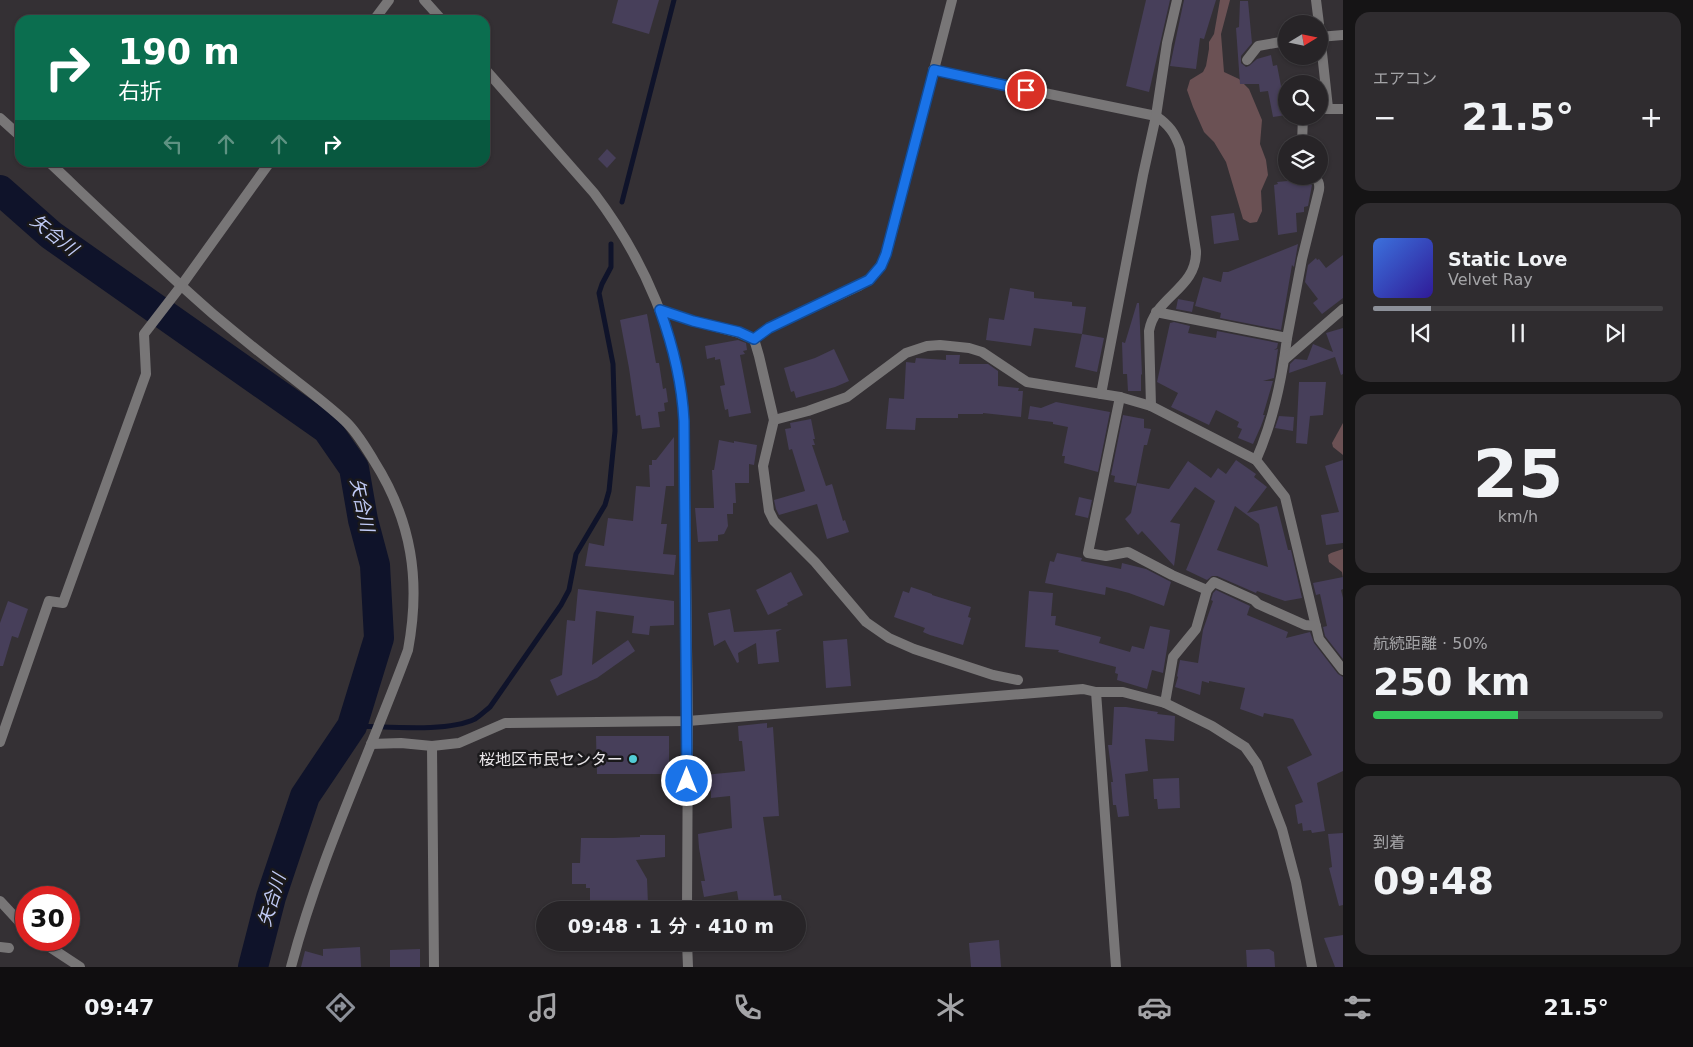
<!DOCTYPE html>
<html lang="ja">
<head>
<meta charset="utf-8">
<style>
  body { margin:0; font-family:"DejaVu Sans","Noto Sans JP",sans-serif; background:#2f2c2f; color:#f1f3f6; height:100vh; display:flex; flex-direction:column; font-size:19px; white-space:nowrap }
  * { box-sizing:border-box; margin:0 }
  p { font-size:16px; color:#a4a4a7 }
  .icon { flex:none; width:28px; height:28px; fill:none; stroke:currentColor; stroke-width:2; stroke-linecap:round; stroke-linejoin:round }
  .map { position:relative; flex:1; overflow:hidden }
  .details { display:flex; flex-direction:column; gap:12px; padding:12px; background:#151415; width:350px }
  .details>* { flex:none }
  .top-card { position:absolute; left:15px; top:15px; width:475px; height:152px; border-radius:15px; box-shadow:0 1px 4px #0004,0 0 0 1px #434144; background:#0b6e4f; color:#fff; overflow:hidden }
  .needle { width:32px; rotate:80deg }
  .controls { position:absolute; left:1278px; top:15px; display:grid; gap:10px }
  .controls a { display:grid; place-items:center; width:50px; height:50px; border-radius:50%; background:#272427; box-shadow:0 1px 4px #0004,0 0 0 1px #434144; font-size:25px }
  .speed { position:absolute; left:15px; top:886px; display:flex; gap:10px; font-size:25px; font-weight:700; text-align:center }
  .speed>* { display:grid; place-content:center; width:65px; height:65px; border-radius:50%; background:#272427; box-shadow:0 1px 4px #0004,0 0 0 1px #434144; line-height:1 }
  .speed .limit { border:8px solid #d22; background:#fff; color:#111 }
  .pin { position:absolute; display:grid; place-items:center; width:42px; height:42px; color:#fff; margin:-21px; border:2px solid #fff; border-radius:50%; box-shadow:0 1px 5px #0007 }
  .me { position:absolute; width:55px; margin:-28px; rotate:0deg; stroke-linejoin:round; filter:drop-shadow(0 0 4px #0008) }
  .turn { display:flex; align-items:center; gap:18px; height:105px; padding:0 20px; font-size:22px }
  .turn .icon { width:65px; height:65px; stroke-width:2.5 }
  .turn b { display:block; font-size:35px; line-height:42px }
  .lanes { display:flex; align-items:center; height:48px; padding:0 20px; background:#0003; justify-content:center; gap:25px; direction:ltr }
  .lanes .off { opacity:.35 }
  .big { font-size:38px; font-weight:600; line-height:1.1 }
  .details .tile { flex:1; display:flex; flex-direction:column; justify-content:center; gap:8px; min-width:0; padding:0 18px; border-radius:15px; background:#2f2c2f }
  .details .dial { align-items:center; gap:0 }
  .dial b { font-size:65px; line-height:1 }
  .song { display:flex; align-items:center; gap:15px }
  .cover { width:60px; height:60px; border-radius:8px; background:linear-gradient(135deg,hsl(220 70% 55%),hsl(250 70% 35%)) }
  .played { height:5px; border-radius:2px; background:linear-gradient(90deg,#8c9099 20%,#434144 20%) }
  .keys { display:flex; justify-content:space-around; direction:ltr }
  .heat { display:flex; justify-content:space-between; align-items:center; font-size:28px; direction:ltr }
  .charge { height:8px; border-radius:4px; background:linear-gradient(90deg,#34c759 50%,#434144 0) }
  .trip { position:absolute; left:536px; top:901px; width:270px; height:50px; border-radius:25px; background:#272427; box-shadow:0 1px 4px #0004,0 0 0 1px #434144; font-weight:600; line-height:50px; text-align:center }
  .dock { display:flex; height:80px; justify-content:space-around; align-items:center; background:#100e10; color:#a4a4a7 }
  .dock .icon { width:35px; height:35px }
  .dock .current { color:#8c9099 }
  .dock b { font-size:22px; color:#f1f3f6 }
  main { display:flex; flex:1; min-height:0 }
  .map>svg:first-child { display:block }
  .green { fill:#6b5154 }
  .lines { fill:none; stroke-linecap:round; stroke-linejoin:round }
  .stream { stroke:#0f132a; stroke-width:5 }
  .river { stroke:#0f132a; stroke-width:30 }
  .building { fill:#473f5a; fill-rule:evenodd }
  .minor { stroke:#787677; stroke-width:10 }
  .tertiary { stroke:#787677; stroke-width:10 }
  .route-casing { stroke:#114b97; stroke-width:12 }
  .route { stroke:#1a73e8; stroke-width:9 }
  .poi-dot { fill:#52ccd5; stroke:#1a191b; stroke-width:2 }
  .labels { text-anchor:middle; stroke-width:5; stroke-linejoin:round; paint-order:stroke }
  .poi-label { font-size:16px; fill:#eae7ea; stroke:#1a191b; text-anchor:end }
  .water-label { font-size:18px; font-style:italic; fill:#c1cbf6; stroke:#1a191b }
</style>
</head>
<body>
<main>
<div class="map">
<svg width="1343" height="967" viewBox="0 0 1343 967">
  <rect width="100%" height="100%" fill="#343034"/>
  <g class="green">
    <polygon points="1220,0 1230,0 1221,34 1224,72 1239,79 1249,89 1262,120 1260,144 1266,160 1268,175 1261,191 1262,211 1257,222 1250,223 1243,219 1226,162 1214,142 1204,132 1193,107 1187,90 1190,80 1203,72 1206,66 1209,49 1209,42 1214,34"/>
    <polygon points="1343,423 1343,455 1333,447 1332,443"/>
    <polygon points="1343,549 1343,578 1342,572 1329,562 1328,555 1331,553"/>
  </g>
  <g class="lines">
    <g class="stream">
      <polyline points="622,202 674,0"/>
      <path d="M352,726C385,726 446,733 475,719C480,716 485,711 490,707L561,605L569,590L576,554L605,505L609,491L615,431L613,364L599,293L602,284L611,267V244"/>
    </g>
    <polyline class="river" points="0,190 51,235 327,429 354,468 363,520 375,565 379,638 352,726 305,796 271,897 253,967"/>
  </g>
  <g class="building">
    <polygon points="618,0 659,0 649,34 612,23"/>
    <polygon points="1146,0 1170,0 1149,92 1126,86"/>
    <polygon points="1184,0 1216,0 1204,39 1200,38 1196,69 1170,66"/>
    <polygon points="1240,1 1248,1 1252,43 1241,56 1241,63 1246,67 1249,66 1257,59 1271,55 1273,66 1277,65 1281,86 1286,85 1286,115 1273,117 1268,91 1260,92 1259,84 1240,84 1236,28 1239,27"/>
    <polygon points="607,149 616,158 607,168 598,159"/>
    <polygon points="1298,180 1298,182 1309,182 1312,185 1308,206 1304,207 1304,212 1296,213 1297,232 1278,235 1274,185 1278,184 1277,182"/>
    <polygon points="1234,213 1239,240 1214,244 1211,216"/>
    <polygon points="1298,244 1294,267 1292,265 1281,330 1220,318 1221,313 1195,306 1203,277 1221,282 1223,272 1228,272"/>
    <polygon points="1343,255 1343,298 1322,314 1313,303 1318,299 1305,282 1308,265 1316,258 1317,260 1319,259 1326,268"/>
    <polygon points="1010,288 1034,292 1034,298 1072,302 1072,306 1086,307 1082,334 1104,338 1097,372 1075,367 1082,334 1034,328 1031,346 986,340 989,318 1004,320"/>
    <polygon points="1178,299 1194,302 1192,312 1176,309"/>
    <polygon points="1137,303 1139,303 1142,375 1141,374 1141,391 1128,391 1127,374 1123,374 1122,342 1125,343"/>
    <polygon points="647,314 656,363 659,363 663,389 666,388 668,402 664,403 665,411 658,412 660,427 642,429 640,415 636,416 629,368 620,320"/>
    <polygon points="1174,322 1190,326 1188,333 1216,338 1217,331 1278,343 1277,348 1274,350 1278,349 1274,378 1263,381 1273,381 1263,415 1265,415 1261,426 1253,444 1238,438 1242,429 1237,427 1239,422 1216,410 1209,425 1171,407 1178,393 1157,382 1170,323"/>
    <polygon points="1343,328 1343,374 1341,375 1335,357 1289,373 1290,364 1295,359 1307,360 1313,344 1333,352 1326,333"/>
    <polygon points="738,340 746,343 747,350 743,351 745,354 740,355 751,413 729,417 728,409 725,410 720,386 725,385 720,359 715,360 715,357 707,359 705,346"/>
    <polygon points="834,349 849,381 835,387 796,398 794,391 791,392 784,368 815,358"/>
    <polygon points="946,355 960,355 959,364 988,364 998,371 998,386 1019,388 1018,391 1023,391 1021,417 983,413 983,414 958,414 958,418 916,418 915,430 886,429 889,398 904,399 906,362 915,363 916,358 946,360"/>
    <polygon points="1299,382 1326,382 1323,415 1310,416 1307,444 1296,443"/>
    <polygon points="1056,402 1110,412 1098,472 1064,463 1065,456 1062,456 1068,427 1053,424 1053,422 1028,419 1030,406 1041,408"/>
    <polygon points="1123,415 1144,419 1144,428 1151,429 1147,445 1144,445 1136,486 1114,482 1115,476 1111,475"/>
    <polygon points="1279,416 1294,417 1293,431 1275,428"/>
    <polygon points="811,419 815,439 813,439 815,445 812,445 826,486 832,484 843,521 845,520 849,532 827,539 817,504 779,515 776,509 774,500 805,491 792,449 789,450 785,429 791,428 790,423"/>
    <polygon points="674,437 674,486 666,486 661,524 667,524 663,554 676,555 674,575 585,566 589,543 604,546 608,518 633,521 636,486 650,487 649,465 652,465 652,460 656,460"/>
    <polygon points="719,440 734,443 734,441 757,445 754,465 749,464 749,483 735,483 736,503 733,503 733,514 727,514 728,526 724,534 718,535 718,541 698,542 695,508 714,508 712,470 714,470"/>
    <path d="M1236,460L1256,474L1254,477L1267,487L1247,513L1277,506L1288,550H1291L1302,598L1285,601L1257,591L1256,593L1217,576H1212L1207,580L1186,570L1215,501L1195,487L1170,522L1180,524L1174,566L1142,531L1138,535L1125,519L1131,513L1137,483L1169,489L1188,461L1211,478L1218,468L1226,474ZM1235,506L1259,524L1268,567L1217,550Z"/>
    <polygon points="1343,460 1343,543 1326,545 1321,515 1339,512 1325,466"/>
    <polygon points="1079,497 1092,500 1088,518 1075,515"/>
    <polygon points="1057,553 1082,558 1081,561 1121,569 1122,563 1146,569 1171,582 1164,606 1129,593 1106,587 1105,595 1045,583 1050,561 1054,562"/>
    <polygon points="791,572 803,595 787,603 788,605 768,615 756,590"/>
    <polygon points="1343,577 1343,589 1341,590 1343,598 1343,659 1325,636 1323,627 1327,626 1320,594 1316,595 1313,583"/>
    <polygon points="911,587 932,594 932,595 971,607 968,617 971,618 963,645 930,635 923,632 925,628 894,617 903,591 909,593"/>
    <polygon points="578,589 674,601 674,625 650,626 649,635 632,633 634,616 596,611 592,665 628,640 635,651 597,678 557,696 550,680 562,675 567,620 575,621"/>
    <polygon points="1216,590 1250,606 1247,615 1288,632 1286,638 1310,632 1314,643 1338,674 1343,677 1343,771 1317,783 1325,831 1312,833 1311,830 1303,831 1302,823 1298,824 1295,805 1303,802 1287,767 1312,755 1293,719 1264,713 1263,717 1240,709 1245,688 1209,681 1209,683 1202,681 1200,695 1175,687 1178,677 1177,676 1180,660 1198,663 1203,630 1213,601 1211,600 1213,593"/>
    <polygon points="1029,591 1053,593 1051,616 1056,616 1055,625 1101,637 1099,643 1130,652 1132,646 1144,649 1150,626 1170,630 1163,673 1152,670 1147,689 1117,680 1118,674 1115,673 1116,667 1058,652 1059,650 1025,647"/>
    <polygon points="8,601 28,609 18,638 12,636 3,666 0,666 0,623"/>
    <polygon points="730,609 734,632 782,629 776,632 779,662 758,664 756,643 738,653 739,662 737,663 725,640 714,646 708,613"/>
    <polygon points="847,639 851,686 826,688 823,641"/>
    <polygon points="1114,707 1126,707 1158,712 1157,714 1175,716 1174,741 1145,739 1148,771 1125,774 1129,816 1118,817 1116,805 1113,805 1111,782 1113,782 1108,745 1112,745"/>
    <polygon points="767,723 767,728 773,727 779,816 763,817 774,896 781,895 783,910 752,910 752,908 740,910 737,891 704,897 701,881 705,881 699,848 698,834 732,828 730,796 711,798 711,791 705,791 704,775 745,771 742,741 739,741 738,726"/>
    <polygon points="596,736 669,736 669,774 597,774"/>
    <polygon points="1179,778 1180,808 1158,809 1157,799 1154,799 1153,779"/>
    <polygon points="1343,833 1343,905 1339,906 1329,868 1332,867 1328,834"/>
    <polygon points="640,835 665,835 665,857 636,860 647,879 648,904 644,904 641,910 590,910 590,888 586,888 586,884 572,884 572,863 580,863 581,838 613,838 640,837"/>
    <polygon points="1343,935 1343,967 1335,967 1324,938"/>
    <polygon points="999,940 1001,967 971,967 969,943"/>
    <polygon points="360,947 361,967 301,967 305,951 323,956 323,949"/>
    <polygon points="420,949 420,967 390,967 390,950"/>
    <polygon points="1269,949 1274,952 1275,967 1247,967 1246,950"/>
  </g>
  <g class="lines">
    <g class="minor">
      <polyline points="424,0 442,20"/>
      <polyline points="1316,0 1319,24"/>
      <polyline points="374,20 389,0"/>
      <polyline points="1319,25 1328,108"/>
      <polyline points="1319,37 1343,35"/>
      <polyline points="1247,60 1258,46 1286,41"/>
      <path d="M485,69L594,193C644,259 679,338 684,421L688,721L687,910"/>
      <path d="M933,70L1156,116C1169,125 1175,133 1180,148L1196,251C1197,289 1155,296 1149,331L1151,406"/>
      <polyline points="1319,109 1343,109"/>
      <polyline points="0,118 20,136"/>
      <polyline points="1302,144 1303,116"/>
      <path d="M49,162C103,213 157,265 213,314C238,335 264,356 290,376C309,391 328,405 345,421C357,432 366,448 374,461C412,521 421,581 408,650C369,756 320,857 291,967"/>
      <polyline points="660,310 693,321 739,333 754,339 759,356 774,420 763,466 769,511 774,521 815,562 866,622 889,638 914,649 993,675 1018,680"/>
      <path d="M1156,312L1287,338C1282,379 1273,422 1256,460"/>
      <path d="M1287,338L1302,259L1319,190C1320,183 1318,180 1313,176"/>
      <path d="M754,339L769,328L859,286C878,274 883,265 889,244L952,0"/>
      <polyline points="1101,394 1143,175 1156,116 1167,43 1177,0"/>
      <polyline points="1120,397 1088,553 1106,556 1128,552 1172,575 1207,590"/>
      <polyline points="774,420 808,411 847,397 906,353 927,346 940,345 969,348 982,352 1027,382 1120,397 1151,406 1256,460 1285,497 1319,639 1343,670"/>
      <polyline points="1096,692 1116,967"/>
      <polyline points="1165,703 1173,657 1196,629 1207,590 1214,582 1254,600 1258,604 1305,625 1316,626"/>
      <polyline points="0,742 49,601 63,603 146,374 144,334 181,286 270,162"/>
      <polyline points="371,744 401,743 432,746 459,743 505,723 688,721 1083,689 1096,692 1123,692 1165,703 1212,726 1245,747 1257,764 1282,829 1296,882 1312,967"/>
      <polyline points="432,746 434,967"/>
      <polyline points="0,901 26,929"/>
      <polyline points="39,940 80,967"/>
      <polyline points="687,942 688,967"/>
      <polyline points="0,947 9,948"/>
    </g>
    <polyline class="tertiary" points="1284,360 1343,309"/>
  </g>
  <g class="lines">
    <g class="route-casing">
      <path id="route" d="M687,781L684,421C682,382 673,346 660,310L693,321L739,332L754,339L769,328L869,280L881,266L886,254L934,70L1026,90"/>
    </g>
    <use href="#route" class="route"/>
  </g>
  <circle class="poi-dot" cx="633" cy="759" r="5"/>
  <g class="labels">
    <g class="poi-label">
      <text x="623" y="765">桜地区市民センター</text>
    </g>
    <g class="water-label">
      <text transform="translate(54 235) rotate(38)" y="6">矢合川</text>
      <text transform="translate(362 505) rotate(78)" y="6">矢合川</text>
      <text transform="translate(272 900) rotate(-73)" y="6">矢合川</text>
    </g>
  </g>
</svg>
<div class="controls">
<a><svg class="needle" viewBox="-14 -14 28 28"><path d="M0-13l5 13h-10z" fill="#e53935"/><path d="M0 13l5-13h-10z" fill="#a4a4a7"/></svg></a>
<a><svg class="icon" aria-label="search" viewBox="0 0 24 24"><circle cx="10" cy="10" r="6"/><path d="M15 15l6 6"/></svg></a>
<a><svg class="icon" aria-label="layers" viewBox="0 0 24 24"><path d="M12 4l9 5-9 5-9-5zM3 14l9 5 9-5"/></svg></a>
</div>
<div class="speed"><div class="limit">30</div></div>
<div class="pin" style="left:1026px;top:90px;background:#d93025"><svg class="icon" aria-label="arrive" viewBox="0 0 24 24"><path d="M6 21V4h12l-3 4 3 4H6"/></svg></div>
<svg class="me" style="left:687px;top:781px" viewBox="-20 -20 40 40"><circle r="17" fill="#1a73e8" stroke="#fff" stroke-width="3"/><path d="M0-11L8 9 0 5-8 9z" fill="#fff"/></svg>
<div class="trip">09:48 · 1 分 · 410 m</div>
<div class="top-card">
<div class="turn"><svg class="icon" aria-label="right" viewBox="0 0 24 24"><path d="M7 20v-9h11M14 6l5 5-5 5"/></svg><div><b>190 m</b>右折</div></div>
<div class="lanes"><svg class="icon off" aria-label="left" viewBox="0 0 24 24"><path d="M17 20v-9H6M10 6l-5 5 5 5"/></svg><svg class="icon off" aria-label="ahead" viewBox="0 0 24 24"><path d="M12 20V5M6 11l6-6 6 6"/></svg><svg class="icon off" aria-label="ahead" viewBox="0 0 24 24"><path d="M12 20V5M6 11l6-6 6 6"/></svg><svg class="icon" aria-label="right" viewBox="0 0 24 24"><path d="M7 20v-9h11M14 6l5 5-5 5"/></svg></div>
</div>
</div>
<section class="details">
<div class="tile"><p>エアコン</p>
<div class="heat"><a>−</a><b class="big">21.5°</b><a>+</a></div>
</div>
<div class="tile">
<div class="song"><i class="cover"></i><div><b>Static Love</b><p>Velvet Ray</p></div></div>
<div class="played"></div>
<div class="keys"><svg class="icon" aria-label="previous" viewBox="0 0 24 24"><path d="M18 5L8 12l10 7zM5 5v14"/></svg><svg class="icon" aria-label="pause" viewBox="0 0 24 24"><path d="M8 5v14M16 5v14"/></svg><svg class="icon" aria-label="next" viewBox="0 0 24 24"><path d="M6 5l10 7-10 7zM19 5v14"/></svg></div>
</div>
<div class="tile dial"><b>25</b><p>km/h</p></div>
<div class="tile"><p>航続距離 · 50%</p><b class="big">250 km</b><div class="charge"></div></div>
<div class="tile"><p>到着</p><b class="big">09:48</b></div>
</section>
</main>
<nav class="dock">
<b>09:47</b>
<svg class="icon current" aria-label="directions" viewBox="0 0 24 24"><path d="M12 3l9 9-9 9-9-9zM9 14v-3h6M13 9l2 2-2 2"/></svg>
<svg class="icon" aria-label="music" viewBox="0 0 24 24"><path d="M9 18V5l10-2v13"/><circle cx="6" cy="18" r="3"/><circle cx="16" cy="16" r="3"/></svg>
<svg class="icon" aria-label="phone" viewBox="0 0 24 24"><path d="M5 4h4l2 5-3 2q2 4 5 5l2-3 5 2v4C11 20 4 13 5 4z"/></svg>
<svg class="icon" aria-label="climate" viewBox="0 0 24 24"><path d="M12 3v18M4 7l16 10M4 17L20 7"/></svg>
<svg class="icon" aria-label="car" viewBox="0 0 24 24"><path d="M5 17H2v-5l4-1 3-4h7l3 4 3 1v5h-3M9 17h6M6 11h13"/><circle cx="7" cy="17" r="2"/><circle cx="17" cy="17" r="2"/></svg>
<svg class="icon" aria-label="filters" viewBox="0 0 24 24"><path d="M4 7h16M4 17h16"/><circle cx="9" cy="7" r="2"/><circle cx="15" cy="17" r="2"/></svg>
<b>21.5°</b>
</nav>
</body>
</html>
